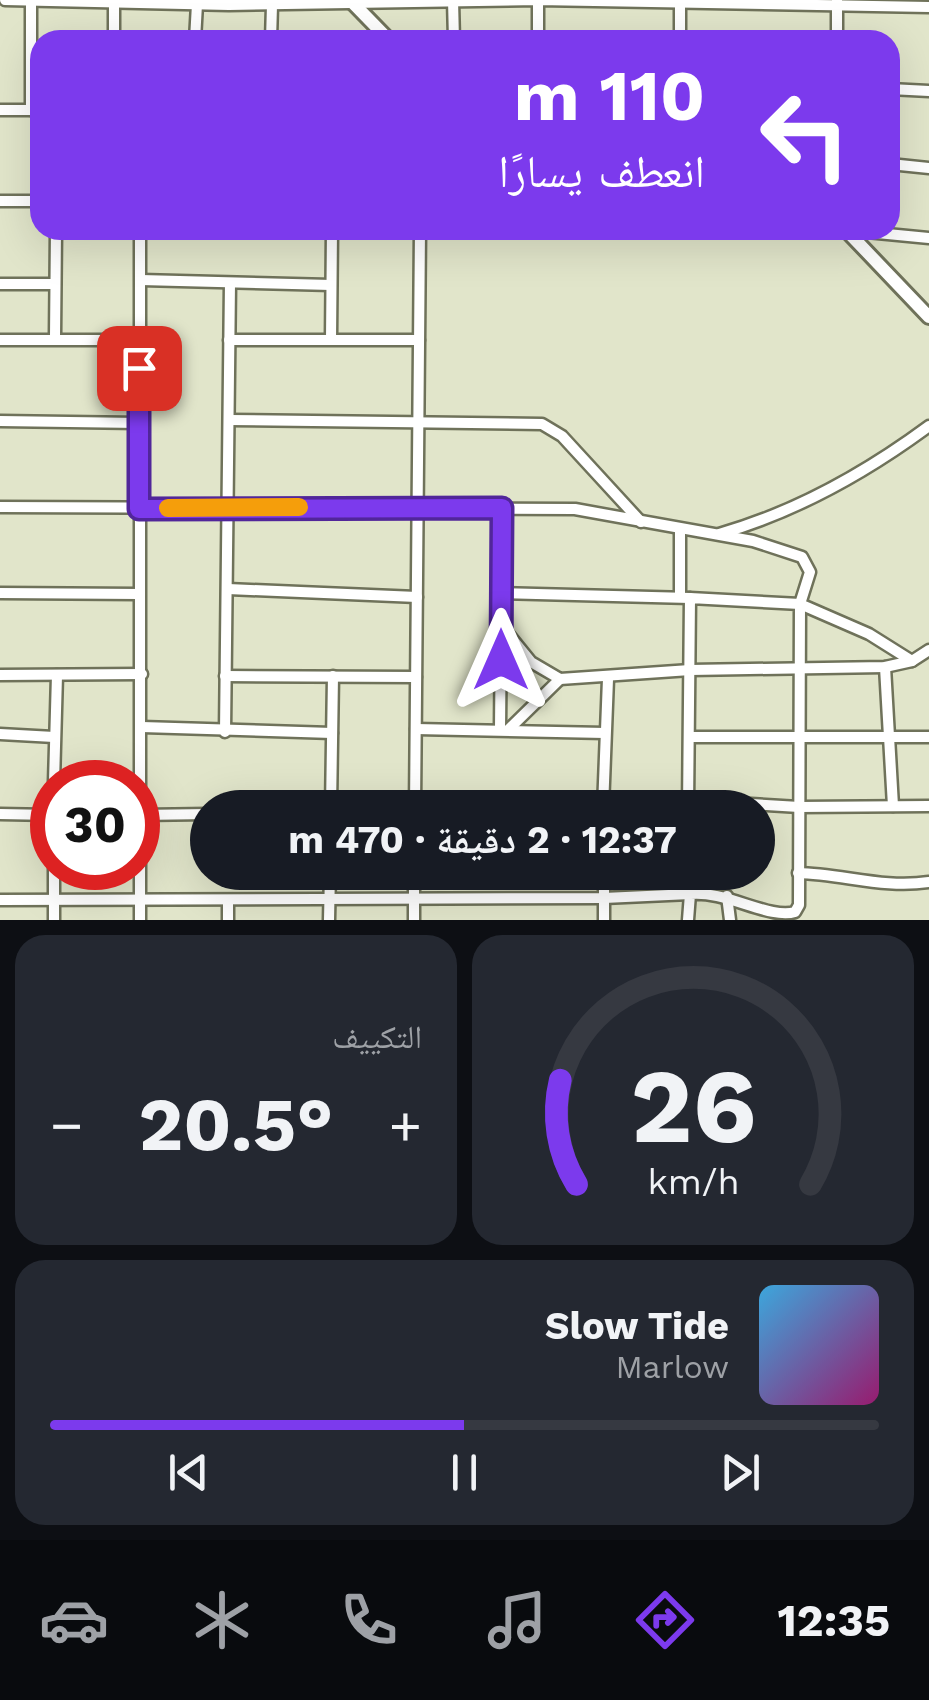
<!DOCTYPE html>
<html lang="ar">
<head>
<meta charset="utf-8">
<style>
  body { margin:0; font-family:"Work Sans","Noto Naskh Arabic",sans-serif; background:#242831; color:#f1f3f6; direction:rtl; height:100vh; display:flex; flex-direction:column; font-size:38px; white-space:nowrap }
  * { box-sizing:border-box; margin:0 }
  p { font-size:32px; color:#9ea1a6 }
  .icon { flex:none; width:55px; height:55px; fill:none; stroke:currentColor; stroke-width:2; stroke-linecap:round; stroke-linejoin:round }
  .map { position:relative; height:920px; overflow:hidden; direction:ltr }
  .panel { display:flex; flex-direction:column; gap:15px; padding:15px; background:#0d0f14; flex:1 }
  .panel>* { flex:none }
  .hud { position:absolute; left:30px; top:30px; width:870px; height:210px; border-radius:30px; box-shadow:0 10px 40px #0002; direction:rtl; background:#7c3aed; color:#fff; overflow:hidden }
  .speed { position:absolute; left:30px; top:760px; display:flex; gap:20px; font-size:50px; font-weight:700; text-align:center }
  .speed>* { display:grid; place-content:center; width:130px; height:130px; border-radius:50%; background:#171b24; box-shadow:0 10px 40px #0002; line-height:1 }
  .speed .limit { border:15px solid #d22; background:#fff; color:#111 }
  .pin { position:absolute; display:grid; place-items:center; width:85px; height:85px; color:#fff; margin:-42px; border-radius:20px; box-shadow:0 5px 15px #0006 }
  .me { position:absolute; width:110px; margin:-55px; rotate:0deg; stroke-linejoin:round; filter:drop-shadow(0 0 8px #0008) }
  .turn { display:flex; align-items:center; gap:35px; height:210px; padding:0 30px; font-size:45px }
  .turn .icon { width:130px; height:130px; stroke-width:2.5 }
  .turn b { display:block; font-size:70px; line-height:85px }
  .big { font-size:75px; font-weight:700; line-height:1.1 }
  .panel .card { flex:1; display:flex; flex-direction:column; justify-content:center; gap:15px; min-width:0; padding:0 35px; border-radius:30px; background:#242831 }
  .panel .dial { align-items:center; gap:0 }
  .dial svg { height:260px; overflow:visible; fill:none; stroke:#363941; stroke-width:7; stroke-linecap:round; text-anchor:middle }
  .dial text { fill:#f1f3f6; stroke:none }
  .song { display:flex; align-items:center; gap:30px }
  .cover { width:120px; height:120px; border-radius:15px; background:linear-gradient(135deg,hsl(200 70% 55%),hsl(320 70% 35%)) }
  .played { height:10px; border-radius:5px; background:linear-gradient(90deg,#7c3aed 50%,#363941 50%) }
  .keys { display:flex; justify-content:space-around; direction:ltr }
  .heat { display:flex; justify-content:space-between; align-items:center; font-size:55px; direction:ltr }
  .panel .tiles { flex:1; display:grid; gap:15px; grid-template-columns:1fr 1fr }
  .card:last-child { grid-column:span 2 }
  .trip { position:absolute; left:190px; top:790px; width:585px; height:100px; border-radius:50px; background:#171b24; box-shadow:0 10px 40px #0002; font-weight:700; line-height:100px; text-align:center; direction:rtl }
  .tabs { display:flex; height:160px; justify-content:space-around; align-items:center; background:#090b0e; color:#9ea1a6 }
  .tabs .icon { width:70px; height:70px }
  .tabs .active { color:#7c3aed }
  .tabs b { font-size:45px; color:#f1f3f6 }
  .map>svg:first-child { display:block }
  .lines { fill:none; stroke-linecap:round; stroke-linejoin:round }
  .minor-casing { stroke:#6f725a; stroke-width:15 }
  .major-casing { stroke:#6f725a; stroke-width:18 }
  .minor { stroke:#fff; stroke-width:10 }
  .major { stroke:#fff; stroke-width:12 }
  .route-casing { stroke:#51269a; stroke-width:25 }
  .route { stroke:#7c3aed; stroke-width:18 }
  .slow { stroke:#f59e0b; stroke-width:18 }
</style>
</head>
<body>
<div class="map">
<svg width="929" height="920" viewBox="0 0 929 920">
  <rect width="100%" height="100%" fill="#e1e5ca"/>
  <g class="lines">
    <g class="minor-casing">
      <g id="minor">
        <polyline points="5,0 229,5 538,0 929,7"/>
        <polyline points="453,0 454,40"/>
        <polyline points="538,0 538,40"/>
        <polyline points="31,1 31,110"/>
        <polyline points="837,1 837,40"/>
        <polyline points="114,40 114,2"/>
        <polyline points="195,40 197,4"/>
        <polyline points="271,40 272,5"/>
        <polyline points="680,40 680,1"/>
        <polyline points="890,89 929,91"/>
        <polyline points="0,110 40,110"/>
        <polyline points="890,164 929,168"/>
        <polyline points="0,201 40,201"/>
        <polyline points="140,230 140,920"/>
        <polyline points="846,230 929,238"/>
        <polyline points="141,280 331,285"/>
        <polyline points="0,284 55,284"/>
        <polyline points="55,337 56,230"/>
        <polyline points="331,339 332,230"/>
        <polyline points="0,340 139,340"/>
        <polyline points="229,340 419,340"/>
        <polyline points="229,420 542,424 562,436 641,522"/>
        <polyline points="0,421 139,423"/>
        <polyline points="0,507 575,509 753,541 802,557 810,572 800,604 869,634 912,661"/>
        <path d="M719,534C796,512 864,474 929,426"/>
        <polyline points="228,589 417,597"/>
        <polyline points="0,593 139,594"/>
        <polyline points="501,593 690,598"/>
        <polyline points="680,597 680,529"/>
        <polyline points="501,625 531,662 560,679 690,670 885,667 912,661 929,650"/>
        <polyline points="885,667 893,806"/>
        <polyline points="0,675 142,674"/>
        <polyline points="225,676 416,677"/>
        <polyline points="142,727 332,733"/>
        <polyline points="416,729 605,733"/>
        <polyline points="500,729 502,508"/>
        <polyline points="508,730 560,679"/>
        <polyline points="225,732 230,283"/>
        <polyline points="0,734 54,737"/>
        <polyline points="692,737 929,737"/>
        <polyline points="54,782 57,675"/>
        <polyline points="687,800 799,807 929,806"/>
        <polyline points="331,808 333,676"/>
        <polyline points="415,808 420,230"/>
        <polyline points="603,808 608,679"/>
        <path d="M688,808L690,598L800,604L799,905L795,912C770,920 725,890 690,894L688,920"/>
        <polyline points="0,814 52,815"/>
        <polyline points="140,815 208,814"/>
        <polyline points="604,872 604,920"/>
        <path d="M798,873C843,874 884,889 929,882"/>
        <polyline points="727,896 730,920"/>
        <polyline points="0,900 604,898 690,894 690,872"/>
        <polyline points="54,920 54,868"/>
        <polyline points="228,920 228,900"/>
        <polyline points="329,920 330,872"/>
        <polyline points="414,920 414,872"/>
      </g>
    </g>
    <g class="major-casing">
      <g id="major">
        <polyline points="350,0 389,40"/>
        <polyline points="846,230 929,317"/>
      </g>
    </g>
    <use href="#minor" class="minor"/>
    <use href="#major" class="major"/>
  </g>
  <g class="lines">
    <g class="route-casing">
      <polyline id="route" points="139,368 139,509 502,508 501,660"/>
    </g>
    <use href="#route" class="route"/>
    <polyline class="slow" points="168,508 299,507"/>
  </g>
</svg>
<div class="speed"><div class="limit">30</div></div>
<div class="pin" style="left:139px;top:368px;background:#d93025"><svg class="icon" aria-label="arrive" viewBox="0 0 24 24"><path d="M6 21V4h12l-3 4 3 4H6"/></svg></div>
<svg class="me" style="left:501px;top:660px" viewBox="-20 -20 40 40"><path d="M0-17L14 15 0 8-14 15z" fill="#7c3aed" stroke="#fff" stroke-width="4"/></svg>
<div class="trip">12:37 · 2 دقيقة · 470 m</div>
<div class="hud">
<div class="turn"><svg class="icon" aria-label="left" viewBox="0 0 24 24"><path d="M17 20v-9H6M10 6l-5 5 5 5"/></svg><div><b>110 m</b>انعطف يسارًا</div></div>
</div>
</div>
<section class="panel">
<div class="tiles">
<div class="card dial"><svg viewBox="0 0 100 80">
<path d="M14 69A42 42 0 1 1 86 69"/>
<path d="M14 69A42 42 0 0 1 9 37" stroke="#7c3aed"/>
<text x="50" y="56" font-size="32" font-weight="700">26</text>
<text x="50" y="72" font-size="11">km/h</text>
</svg></div>
<div class="card"><p>التكييف</p>
<div class="heat"><a>−</a><b class="big">20.5°</b><a>+</a></div>
</div>
<div class="card">
<div class="song"><i class="cover"></i><div><b>Slow Tide</b><p>Marlow</p></div></div>
<div class="played"></div>
<div class="keys"><svg class="icon" aria-label="previous" viewBox="0 0 24 24"><path d="M18 5L8 12l10 7zM5 5v14"/></svg><svg class="icon" aria-label="pause" viewBox="0 0 24 24"><path d="M8 5v14M16 5v14"/></svg><svg class="icon" aria-label="next" viewBox="0 0 24 24"><path d="M6 5l10 7-10 7zM19 5v14"/></svg></div>
</div>
</div>
</section>
<nav class="tabs">
<b>12:35</b>
<svg class="icon active" aria-label="directions" viewBox="0 0 24 24"><path d="M12 3l9 9-9 9-9-9zM9 14v-3h6M13 9l2 2-2 2"/></svg>
<svg class="icon" aria-label="music" viewBox="0 0 24 24"><path d="M9 18V5l10-2v13"/><circle cx="6" cy="18" r="3"/><circle cx="16" cy="16" r="3"/></svg>
<svg class="icon" aria-label="phone" viewBox="0 0 24 24"><path d="M5 4h4l2 5-3 2q2 4 5 5l2-3 5 2v4C11 20 4 13 5 4z"/></svg>
<svg class="icon" aria-label="climate" viewBox="0 0 24 24"><path d="M12 3v18M4 7l16 10M4 17L20 7"/></svg>
<svg class="icon" aria-label="car" viewBox="0 0 24 24"><path d="M5 17H2v-5l4-1 3-4h7l3 4 3 1v5h-3M9 17h6M6 11h13"/><circle cx="7" cy="17" r="2"/><circle cx="17" cy="17" r="2"/></svg>
</nav>
</body>
</html>
